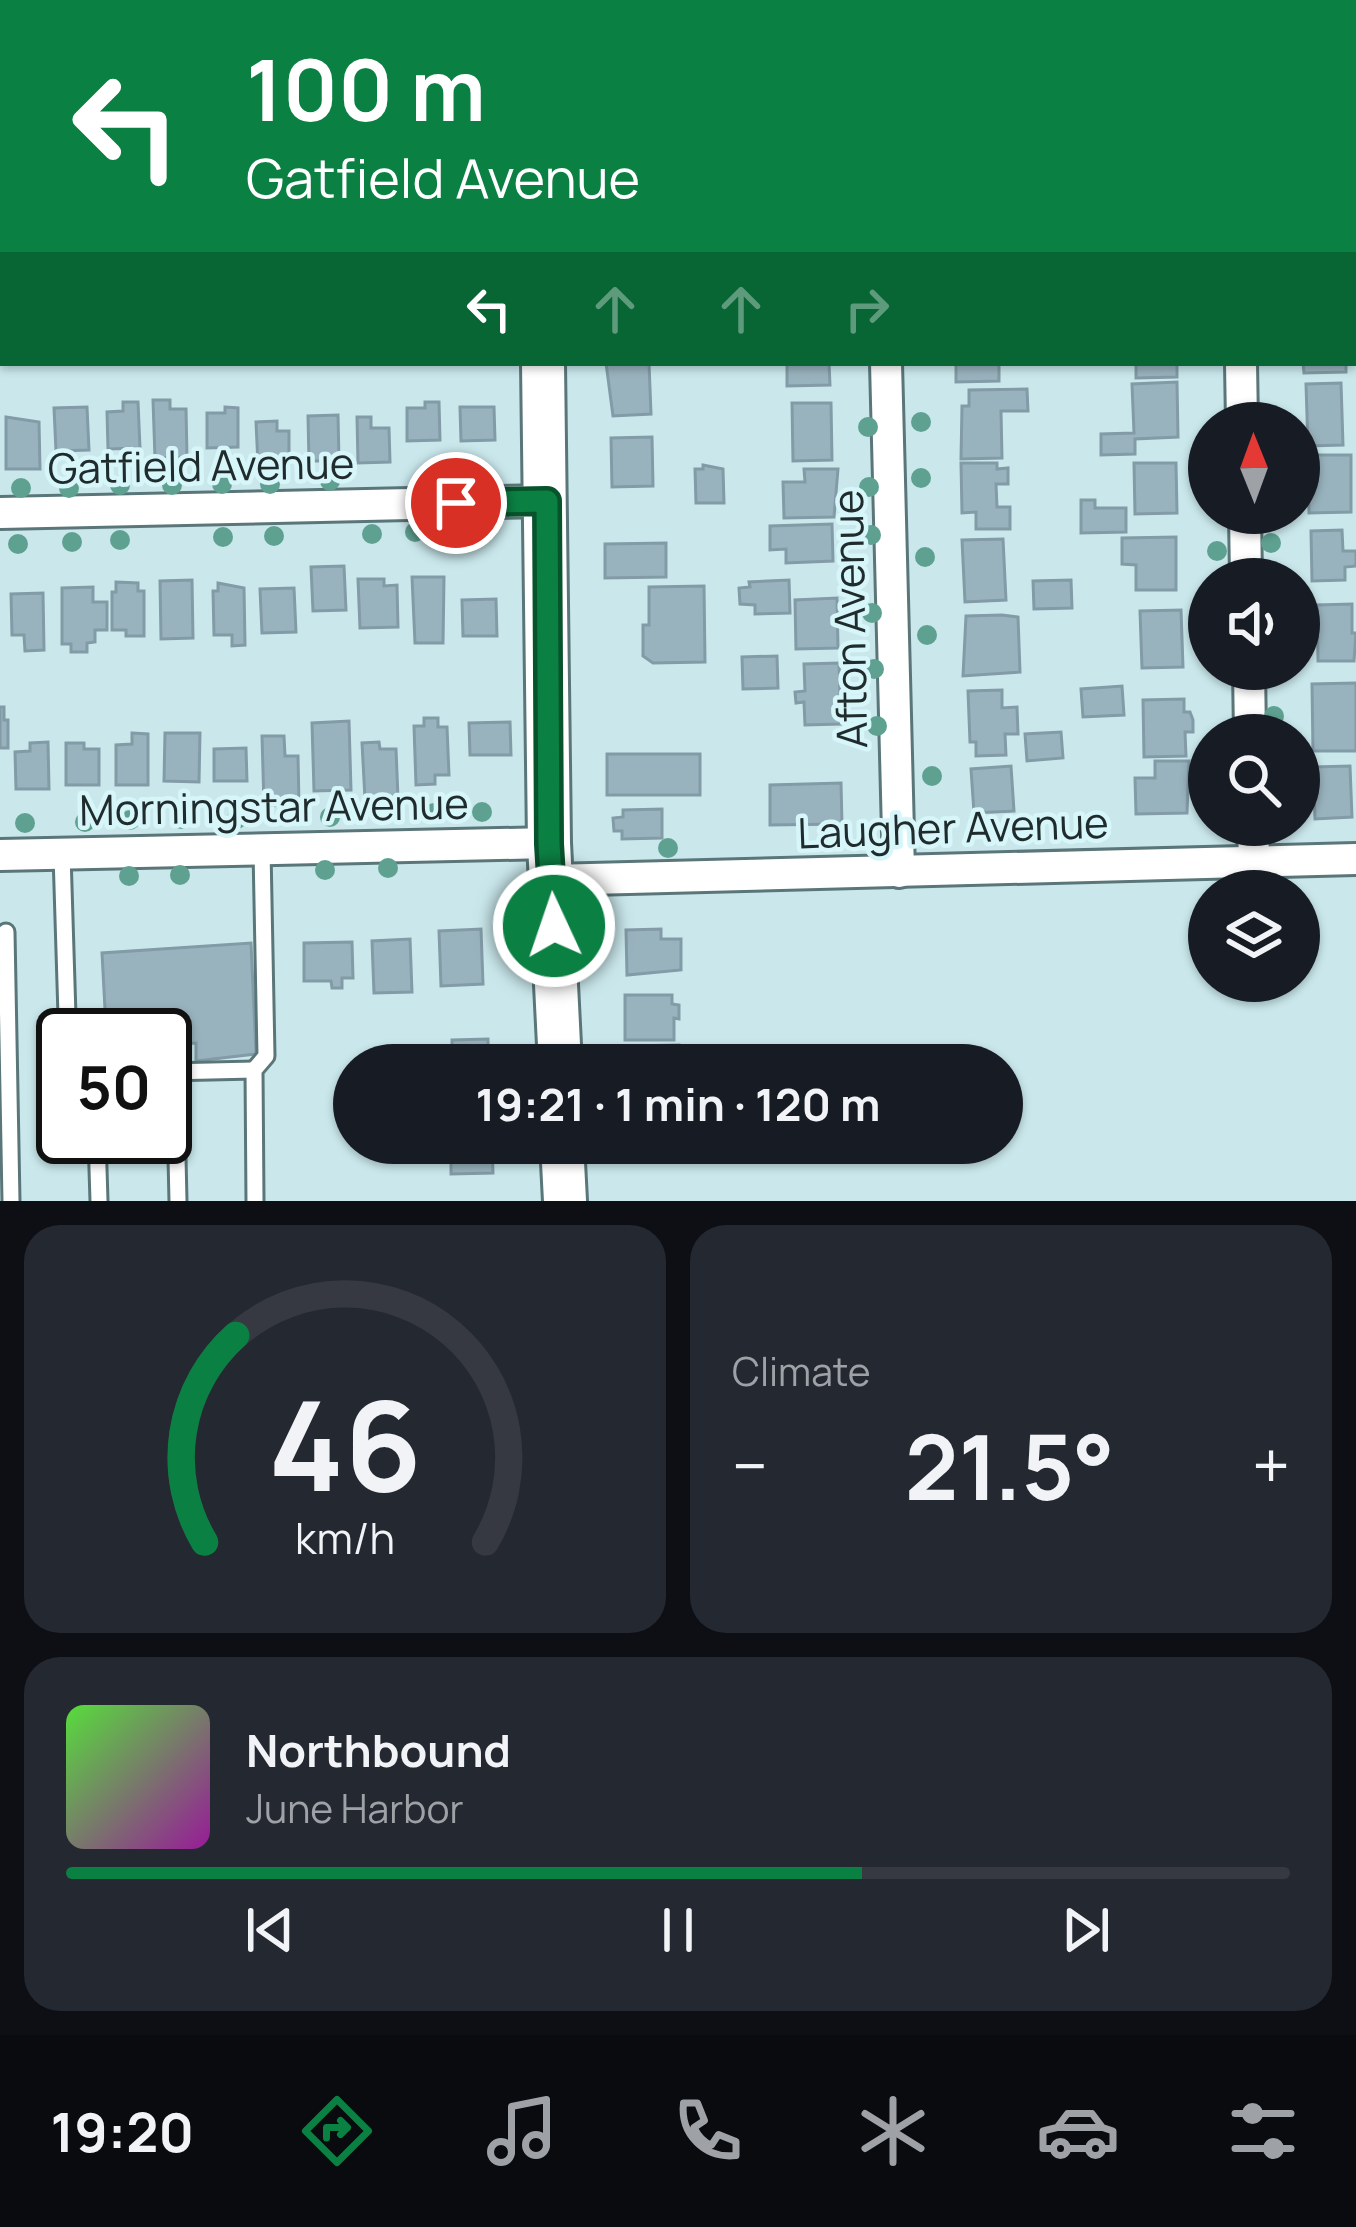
<!DOCTYPE html>
<html lang="en">
<head>
<meta charset="utf-8">
<style>
  body { margin:0; font-family:Manrope,sans-serif; background:#242831; color:#f1f3f6; height:100vh; display:flex; flex-direction:column; font-size:45px; white-space:nowrap }
  * { box-sizing:border-box; margin:0 }
  p { font-size:39px; color:#9ea1a6 }
  .icon { flex:none; width:66px; height:66px; fill:none; stroke:currentColor; stroke-width:2; stroke-linecap:round; stroke-linejoin:round }
  .map { position:relative; height:1201px; overflow:hidden }
  .drawer { display:flex; flex-direction:column; gap:24px; padding:24px; background:#0d0f14; flex:1 }
  .drawer>* { flex:none }
  .hud { position:absolute; left:0px; top:0px; width:1356px; height:366px; box-shadow:0 3px 9px #0004; background:#0b8043; color:#fff; overflow:hidden }
  .needle { width:78px; rotate:359deg }
  .fabs { position:absolute; left:1188px; top:402px; display:grid; gap:24px }
  .fabs a { display:grid; place-items:center; width:132px; height:132px; border-radius:50%; background:#171b24; box-shadow:0 3px 9px #0004; font-size:60px }
  .speed { position:absolute; left:36px; top:1008px; display:flex; gap:24px; font-size:60px; font-weight:700; text-align:center }
  .speed>* { display:grid; place-content:center; width:156px; height:156px; border-radius:50%; background:#171b24; box-shadow:0 3px 9px #0004; line-height:1 }
  .speed .limit { border:6px solid #111; border-radius:18px; background:#fff; color:#111 }
  .pin { position:absolute; display:grid; place-items:center; width:102px; height:102px; color:#fff; margin:-51px; border:6px solid #fff; border-radius:50%; box-shadow:0 3px 12px #0007 }
  .me { position:absolute; width:132px; margin:-66px; rotate:357deg; stroke-linejoin:round; filter:drop-shadow(0 0 9px #0008) }
  .turn { display:flex; align-items:center; gap:42px; height:252px; padding:0 48px; font-size:54px }
  .turn .icon { width:156px; height:156px; stroke-width:2.5 }
  .turn b { display:block; font-size:84px; line-height:102px }
  .lanes { display:flex; align-items:center; height:114px; padding:0 48px; background:#0003; justify-content:center; gap:60px; direction:ltr }
  .lanes .off { opacity:.35 }
  .big { font-size:90px; font-weight:700; line-height:1.1 }
  .drawer .tile { flex:1; display:flex; flex-direction:column; justify-content:center; gap:18px; min-width:0; padding:0 42px; border-radius:36px; background:#242831 }
  .drawer .dial { align-items:center; gap:0 }
  .dial svg { height:312px; overflow:visible; fill:none; stroke:#363941; stroke-width:7; stroke-linecap:round; text-anchor:middle }
  .dial text { fill:#f1f3f6; stroke:none }
  .song { display:flex; align-items:center; gap:36px }
  .cover { width:144px; height:144px; border-radius:18px; background:linear-gradient(135deg,hsl(110 70% 55%),hsl(300 70% 35%)) }
  .played { height:12px; border-radius:6px; background:linear-gradient(90deg,#0b8043 65%,#363941 65%) }
  .keys { display:flex; justify-content:space-around; direction:ltr }
  .heat { display:flex; justify-content:space-between; align-items:center; font-size:66px; direction:ltr }
  .drawer .tiles { flex:1; display:grid; gap:24px; grid-template-columns:1fr 1fr }
  .tile:last-child { grid-column:span 2 }
  .trip { position:absolute; left:333px; top:1044px; width:690px; height:120px; border-radius:60px; background:#171b24; box-shadow:0 3px 9px #0004; font-weight:700; line-height:120px; text-align:center }
  .tabs { display:flex; height:192px; justify-content:space-around; align-items:center; background:#090b0e; color:#9ea1a6 }
  .tabs .icon { width:84px; height:84px }
  .tabs .current { color:#0b8043 }
  .tabs b { font-size:54px; color:#f1f3f6 }
  .map>svg:first-child { display:block }
  .building { fill:#99b3be; stroke:#829ba6; stroke-width:3 }
  .lines { fill:none; stroke-linecap:round; stroke-linejoin:round }
  .service-casing { stroke:#5a7679; stroke-width:21 }
  .minor-casing { stroke:#5a7679; stroke-width:36 }
  .secondary-casing { stroke:#5a7679; stroke-width:48 }
  .service { stroke:#fff; stroke-width:15 }
  .minor { stroke:#fff; stroke-width:30 }
  .secondary { stroke:#fff; stroke-width:42 }
  .tree { fill:#5fa191 }
  .route-casing { stroke:#07532c; stroke-width:30 }
  .route { stroke:#0b8043; stroke-width:21 }
  .labels { text-anchor:middle; stroke-width:9; stroke-linejoin:round; paint-order:stroke }
  .street-label { font-size:42px; fill:#1f2b2c; stroke:#d7f6f9 }
</style>
</head>
<body>
<div class="map">
<svg width="1356" height="1201" viewBox="0 0 1356 1201">
  <rect width="100%" height="100%" fill="#cae8ec"/>
  <g class="building">
    <polygon points="580,0 686,0 686,3 582,3"/>
    <polygon points="606,363 649,363 651,414 613,416"/>
    <polygon points="787,363 829,363 830,385 787,386"/>
    <polygon points="956,363 999,363 999,381 956,382"/>
    <polygon points="1136,363 1177,363 1177,377 1136,378"/>
    <polygon points="1303,363 1346,363 1346,372 1304,373"/>
    <polygon points="1177,382 1178,437 1135,439 1135,454 1101,455 1101,434 1134,433 1132,384"/>
    <polygon points="1341,383 1343,445 1308,446 1306,384"/>
    <polygon points="1027,389 1028,411 1001,411 1002,458 961,459 962,406 969,406 969,390"/>
    <polygon points="153,400 170,400 170,409 186,409 187,457 155,458"/>
    <polygon points="123,402 138,402 140,448 108,449 107,412 123,411"/>
    <polygon points="425,402 439,402 440,440 407,441 407,408 425,408"/>
    <polygon points="792,403 831,403 832,460 793,461"/>
    <polygon points="87,407 89,450 56,451 54,408"/>
    <polygon points="225,407 238,408 238,447 207,448 207,413 225,413"/>
    <polygon points="460,407 494,407 495,440 461,441"/>
    <polygon points="338,415 339,461 335,461 335,466 324,467 324,461 309,461 308,416"/>
    <polygon points="6,417 39,422 40,469 6,469"/>
    <polygon points="357,417 371,417 371,428 389,428 390,462 358,463"/>
    <polygon points="277,421 277,431 289,431 289,464 258,465 256,422"/>
    <polygon points="652,437 653,486 612,487 611,438"/>
    <polygon points="1308,455 1351,455 1351,512 1309,513"/>
    <polygon points="961,463 997,463 997,469 1008,468 1008,484 996,484 997,507 1010,507 1010,529 976,529 976,512 962,513"/>
    <polygon points="1134,463 1176,463 1177,513 1135,514"/>
    <polygon points="703,465 723,469 724,503 696,503 695,469 703,469"/>
    <polygon points="804,469 838,469 834,517 784,518 783,482 805,482"/>
    <polygon points="1081,500 1095,500 1095,508 1126,508 1126,532 1081,533"/>
    <polygon points="832,524 833,561 786,563 786,549 770,550 770,526"/>
    <polygon points="1342,530 1343,551 1356,551 1356,566 1345,567 1345,580 1312,581 1311,531"/>
    <polygon points="1176,537 1176,590 1136,590 1136,565 1122,564 1122,538"/>
    <polygon points="1003,539 1006,600 965,602 962,540"/>
    <polygon points="666,543 666,577 605,578 605,544"/>
    <polygon points="344,566 346,610 313,611 311,567"/>
    <polygon points="412,577 444,577 443,643 415,643"/>
    <polygon points="358,579 384,579 384,586 397,585 398,627 360,628"/>
    <polygon points="192,580 193,638 161,639 160,581"/>
    <polygon points="789,580 790,613 755,614 755,605 740,604 739,588 750,587 749,582"/>
    <polygon points="1071,580 1072,608 1034,609 1033,581"/>
    <polygon points="116,582 138,583 138,591 144,591 144,636 126,636 126,630 112,630 112,592 116,592"/>
    <polygon points="218,583 244,588 245,645 232,646 232,635 214,635 213,591 218,591"/>
    <polygon points="704,586 705,662 653,663 643,656 643,625 649,625 649,587"/>
    <polygon points="93,587 93,602 107,602 107,630 95,630 95,642 87,643 87,652 71,652 71,644 62,644 62,588"/>
    <polygon points="294,588 296,632 262,633 260,589"/>
    <polygon points="43,593 44,650 25,651 24,635 12,635 11,594"/>
    <polygon points="837,598 838,648 796,649 795,600"/>
    <polygon points="496,599 497,636 463,636 462,600"/>
    <polygon points="1352,604 1352,633 1356,633 1354,661 1318,661 1317,605"/>
    <polygon points="1181,610 1183,667 1142,668 1140,611"/>
    <polygon points="1002,615 1018,617 1020,672 963,676 966,616"/>
    <polygon points="777,656 778,688 743,689 742,657"/>
    <polygon points="839,663 841,724 805,725 804,702 796,703 795,692 805,691 804,664"/>
    <polygon points="1356,683 1356,751 1313,751 1312,684"/>
    <polygon points="1122,686 1124,715 1083,717 1081,689"/>
    <polygon points="1002,690 1002,708 1017,707 1018,734 1005,734 1006,755 976,756 976,742 970,742 968,691"/>
    <polygon points="1184,699 1184,712 1190,712 1193,720 1193,732 1185,732 1186,756 1144,757 1143,700"/>
    <polygon points="0,707 4,707 4,720 8,720 8,748 0,748"/>
    <polygon points="424,718 438,718 438,727 447,727 449,775 435,775 435,784 416,785 414,726 424,726"/>
    <polygon points="349,721 351,790 314,791 312,723"/>
    <polygon points="510,722 511,755 470,755 469,723"/>
    <polygon points="1061,732 1063,758 1027,761 1025,734"/>
    <polygon points="132,733 148,734 148,785 116,785 116,745 132,744"/>
    <polygon points="165,733 200,733 199,782 164,781"/>
    <polygon points="262,736 284,736 285,756 298,756 299,805 264,806"/>
    <polygon points="48,742 49,789 16,789 15,752 30,751 30,743"/>
    <polygon points="379,742 380,749 396,749 398,798 365,799 362,743"/>
    <polygon points="66,743 84,743 84,749 99,749 99,785 66,785"/>
    <polygon points="246,748 247,781 214,781 214,749"/>
    <rect x="607" y="754" width="93" height="41"/>
    <polygon points="1155,761 1189,761 1187,813 1136,814 1135,778 1155,778"/>
    <polygon points="1011,766 1014,811 974,813 971,769"/>
    <polygon points="1350,766 1352,817 1315,819 1313,767"/>
    <polygon points="841,783 842,824 770,825 770,785"/>
    <polygon points="662,809 662,838 622,839 622,831 614,831 613,818 623,817 623,810"/>
    <polygon points="481,929 483,984 441,986 439,931"/>
    <polygon points="661,929 661,939 681,939 681,970 627,975 626,930"/>
    <polygon points="410,939 412,992 374,993 372,941"/>
    <polygon points="352,942 353,978 342,978 342,988 332,988 331,981 304,981 304,943"/>
    <polygon points="251,943 256,1054 196,1061 196,1043 165,1045 165,1035 139,1035 139,1026 106,1028 102,953"/>
    <polygon points="625,995 672,995 672,1004 679,1005 679,1019 674,1018 674,1040 625,1040"/>
    <polygon points="488,1039 488,1065 452,1065 452,1040"/>
    <polygon points="679,1045 679,1059 668,1059 669,1065 627,1065 627,1046"/>
    <polygon points="451,1143 492,1143 493,1173 451,1174"/>
  </g>
  <g class="lines">
    <g class="service-casing">
      <g id="service">
        <polyline points="62,854 67,1016 72,1035"/>
        <polyline points="6,932 11,1201"/>
        <polyline points="175,1071 178,1201"/>
        <polyline points="168,1072 254,1070"/>
        <polyline points="97,1137 99,1201"/>
        <polyline points="255,1201 254,1070 266,1056 262,850"/>
      </g>
    </g>
    <g class="minor-casing">
      <g id="minor">
        <polyline points="877,0 877,3"/>
        <polyline points="1353,25 1356,25"/>
        <polyline points="0,179 3,179"/>
        <polyline points="886,363 899,872"/>
        <polyline points="1241,363 1242,423"/>
        <polyline points="0,513 547,501"/>
        <polyline points="1245,513 1246,579"/>
        <polyline points="1249,669 1250,735"/>
        <polyline points="1253,825 1254,861"/>
        <polyline points="0,855 549,843"/>
        <polyline points="552,880 1356,859"/>
      </g>
    </g>
    <g class="secondary-casing">
      <g id="secondary">
        <polyline points="532,0 532,3"/>
        <polyline points="543,363 549,843 560,1065"/>
        <polyline points="562,1143 565,1201"/>
      </g>
    </g>
    <use href="#service" class="service"/>
    <use href="#minor" class="minor"/>
    <use href="#secondary" class="secondary"/>
  </g>
  <g class="tree">
    <circle cx="921" cy="422" r="10"/>
    <circle cx="868" cy="427" r="10"/>
    <circle cx="921" cy="478" r="10"/>
    <circle cx="330" cy="481" r="10"/>
    <circle cx="222" cy="484" r="10"/>
    <circle cx="270" cy="484" r="10"/>
    <circle cx="120" cy="485" r="10"/>
    <circle cx="172" cy="485" r="10"/>
    <circle cx="869" cy="487" r="10"/>
    <circle cx="21" cy="488" r="10"/>
    <circle cx="69" cy="488" r="10"/>
    <circle cx="415" cy="532" r="10"/>
    <circle cx="372" cy="534" r="10"/>
    <circle cx="871" cy="535" r="10"/>
    <circle cx="274" cy="536" r="10"/>
    <circle cx="223" cy="537" r="10"/>
    <circle cx="120" cy="540" r="10"/>
    <circle cx="72" cy="542" r="10"/>
    <circle cx="1271" cy="543" r="10"/>
    <circle cx="18" cy="544" r="10"/>
    <circle cx="1217" cy="551" r="10"/>
    <circle cx="925" cy="557" r="10"/>
    <circle cx="872" cy="613" r="10"/>
    <circle cx="927" cy="635" r="10"/>
    <circle cx="874" cy="669" r="10"/>
    <circle cx="1274" cy="716" r="10"/>
    <circle cx="877" cy="726" r="10"/>
    <circle cx="932" cy="776" r="10"/>
    <circle cx="482" cy="812" r="10"/>
    <circle cx="434" cy="813" r="10"/>
    <circle cx="381" cy="814" r="10"/>
    <circle cx="330" cy="817" r="10"/>
    <circle cx="181" cy="819" r="10"/>
    <circle cx="237" cy="819" r="10"/>
    <circle cx="130" cy="820" r="10"/>
    <circle cx="85" cy="822" r="10"/>
    <circle cx="25" cy="823" r="10"/>
    <circle cx="668" cy="848" r="10"/>
    <circle cx="388" cy="868" r="10"/>
    <circle cx="325" cy="870" r="10"/>
    <circle cx="180" cy="875" r="10"/>
    <circle cx="129" cy="876" r="10"/>
  </g>
  <g class="lines">
    <g class="route-casing">
      <polyline id="route" points="456,503 547,501 549,844 554,926"/>
    </g>
    <use href="#route" class="route"/>
  </g>
  <g class="labels">
    <g class="street-label">
      <text transform="translate(201 466) rotate(-1)" y="15">Gatfield Avenue</text>
      <text transform="translate(850 619) rotate(-91)" y="15">Afton Avenue</text>
      <text transform="translate(274 807) rotate(-1)" y="15">Morningstar Avenue</text>
      <text transform="translate(953 828) rotate(-2)" y="15">Laugher Avenue</text>
    </g>
  </g>
</svg>
<div class="fabs">
<a><svg class="needle" viewBox="-14 -14 28 28"><path d="M0-13l5 13h-10z" fill="#e53935"/><path d="M0 13l5-13h-10z" fill="#9ea1a6"/></svg></a>
<a><svg class="icon" aria-label="sound" viewBox="0 0 24 24"><path d="M4 9h4l5-4v14l-5-4H4zM17 9q2 3 0 6"/></svg></a>
<a><svg class="icon" aria-label="search" viewBox="0 0 24 24"><circle cx="10" cy="10" r="6"/><path d="M15 15l6 6"/></svg></a>
<a><svg class="icon" aria-label="layers" viewBox="0 0 24 24"><path d="M12 4l9 5-9 5-9-5zM3 14l9 5 9-5"/></svg></a>
</div>
<div class="speed"><div class="limit">50</div></div>
<div class="pin" style="left:456px;top:503px;background:#d93025"><svg class="icon" aria-label="arrive" viewBox="0 0 24 24"><path d="M6 21V4h12l-3 4 3 4H6"/></svg></div>
<svg class="me" style="left:554px;top:926px" viewBox="-20 -20 40 40"><circle r="17" fill="#0b8043" stroke="#fff" stroke-width="3"/><path d="M0-11L8 9 0 5-8 9z" fill="#fff"/></svg>
<div class="trip">19:21 · 1 min · 120 m</div>
<div class="hud">
<div class="turn"><svg class="icon" aria-label="left" viewBox="0 0 24 24"><path d="M17 20v-9H6M10 6l-5 5 5 5"/></svg><div><b>100 m</b>Gatfield Avenue</div></div>
<div class="lanes"><svg class="icon" aria-label="left" viewBox="0 0 24 24"><path d="M17 20v-9H6M10 6l-5 5 5 5"/></svg><svg class="icon off" aria-label="ahead" viewBox="0 0 24 24"><path d="M12 20V5M6 11l6-6 6 6"/></svg><svg class="icon off" aria-label="ahead" viewBox="0 0 24 24"><path d="M12 20V5M6 11l6-6 6 6"/></svg><svg class="icon off" aria-label="right" viewBox="0 0 24 24"><path d="M7 20v-9h11M14 6l5 5-5 5"/></svg></div>
</div>
</div>
<section class="drawer">
<div class="tiles">
<div class="tile dial"><svg viewBox="0 0 100 80">
<path d="M14 69A42 42 0 1 1 86 69"/>
<path d="M14 69A42 42 0 0 1 22 16" stroke="#0b8043"/>
<text x="50" y="56" font-size="32" font-weight="700">46</text>
<text x="50" y="72" font-size="11">km/h</text>
</svg></div>
<div class="tile"><p>Climate</p>
<div class="heat"><a>−</a><b class="big">21.5°</b><a>+</a></div>
</div>
<div class="tile">
<div class="song"><i class="cover"></i><div><b>Northbound</b><p>June Harbor</p></div></div>
<div class="played"></div>
<div class="keys"><svg class="icon" aria-label="previous" viewBox="0 0 24 24"><path d="M18 5L8 12l10 7zM5 5v14"/></svg><svg class="icon" aria-label="pause" viewBox="0 0 24 24"><path d="M8 5v14M16 5v14"/></svg><svg class="icon" aria-label="next" viewBox="0 0 24 24"><path d="M6 5l10 7-10 7zM19 5v14"/></svg></div>
</div>
</div>
</section>
<nav class="tabs">
<b>19:20</b>
<svg class="icon current" aria-label="directions" viewBox="0 0 24 24"><path d="M12 3l9 9-9 9-9-9zM9 14v-3h6M13 9l2 2-2 2"/></svg>
<svg class="icon" aria-label="music" viewBox="0 0 24 24"><path d="M9 18V5l10-2v13"/><circle cx="6" cy="18" r="3"/><circle cx="16" cy="16" r="3"/></svg>
<svg class="icon" aria-label="phone" viewBox="0 0 24 24"><path d="M5 4h4l2 5-3 2q2 4 5 5l2-3 5 2v4C11 20 4 13 5 4z"/></svg>
<svg class="icon" aria-label="climate" viewBox="0 0 24 24"><path d="M12 3v18M4 7l16 10M4 17L20 7"/></svg>
<svg class="icon" aria-label="car" viewBox="0 0 24 24"><path d="M5 17H2v-5l4-1 3-4h7l3 4 3 1v5h-3M9 17h6M6 11h13"/><circle cx="7" cy="17" r="2"/><circle cx="17" cy="17" r="2"/></svg>
<svg class="icon" aria-label="filters" viewBox="0 0 24 24"><path d="M4 7h16M4 17h16"/><circle cx="9" cy="7" r="2"/><circle cx="15" cy="17" r="2"/></svg>
</nav>
</body>
</html>
